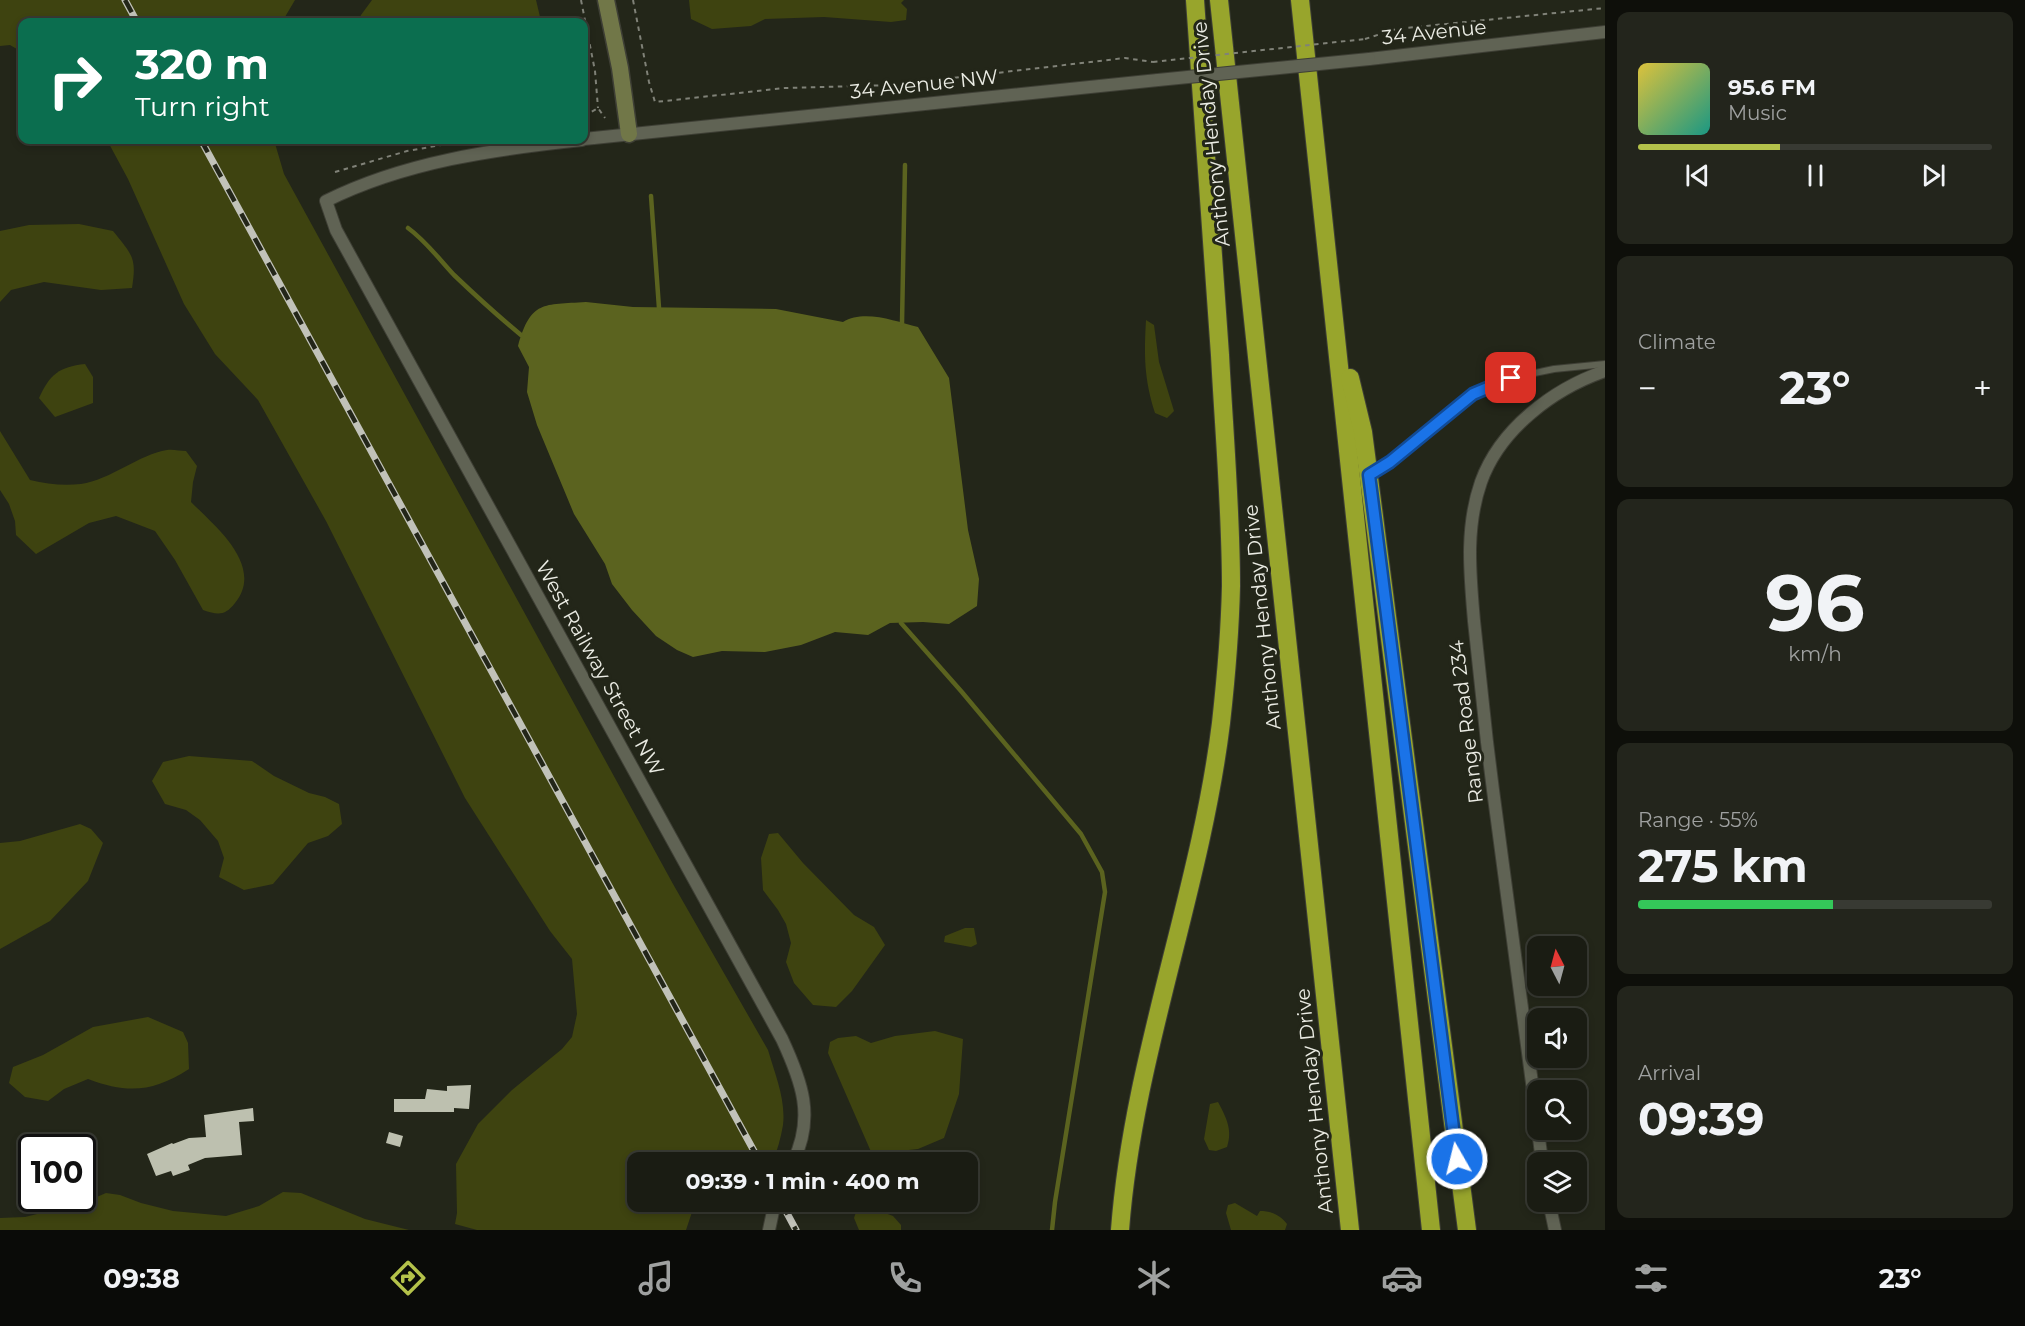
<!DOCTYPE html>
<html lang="en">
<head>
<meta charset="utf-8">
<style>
  body { margin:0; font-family:Montserrat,sans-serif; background:#23251c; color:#f1f3f6; height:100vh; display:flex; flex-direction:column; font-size:22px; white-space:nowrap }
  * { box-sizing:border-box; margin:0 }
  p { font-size:20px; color:#9fa1a0 }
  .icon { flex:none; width:33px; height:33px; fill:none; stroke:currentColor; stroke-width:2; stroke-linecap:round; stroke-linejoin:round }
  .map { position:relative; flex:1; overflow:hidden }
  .details { display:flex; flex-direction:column; gap:12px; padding:12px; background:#0e0f0a; width:420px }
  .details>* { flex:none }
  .banner { position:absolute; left:18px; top:18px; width:570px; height:126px; border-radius:12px; box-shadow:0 3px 9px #0003,0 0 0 2px #383a33; background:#0b6e4f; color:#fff; overflow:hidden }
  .needle { width:39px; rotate:354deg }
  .buttons { position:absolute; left:1527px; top:936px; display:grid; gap:12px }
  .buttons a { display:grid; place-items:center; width:60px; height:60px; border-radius:12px; background:#1a1c13; box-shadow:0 3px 9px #0003,0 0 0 2px #383a33; font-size:30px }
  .speed { position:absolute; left:18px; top:1134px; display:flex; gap:12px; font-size:30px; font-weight:700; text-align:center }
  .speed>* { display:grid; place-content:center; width:78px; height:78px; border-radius:50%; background:#1a1c13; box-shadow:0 3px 9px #0003,0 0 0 2px #383a33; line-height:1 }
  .speed .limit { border:3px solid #111; border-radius:9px; background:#fff; color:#111 }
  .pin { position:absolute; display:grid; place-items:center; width:51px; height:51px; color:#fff; margin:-26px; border-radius:12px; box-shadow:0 3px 9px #0006 }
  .me { position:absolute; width:66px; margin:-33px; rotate:352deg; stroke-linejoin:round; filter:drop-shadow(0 0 4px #0008) }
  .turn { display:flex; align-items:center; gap:21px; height:126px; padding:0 18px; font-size:27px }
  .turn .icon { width:78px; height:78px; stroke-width:2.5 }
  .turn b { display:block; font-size:42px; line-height:51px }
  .big { font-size:45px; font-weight:700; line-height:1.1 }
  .details .tile { flex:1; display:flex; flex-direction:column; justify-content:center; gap:9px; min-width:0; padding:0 21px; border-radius:12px; background:#23251c }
  .details .dial { align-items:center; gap:0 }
  .dial b { font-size:78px; line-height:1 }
  .song { display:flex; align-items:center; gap:18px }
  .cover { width:72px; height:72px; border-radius:9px; background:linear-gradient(135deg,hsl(50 70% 55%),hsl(170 70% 35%)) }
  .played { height:6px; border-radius:3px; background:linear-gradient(90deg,#b4c24a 40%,#383a33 40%) }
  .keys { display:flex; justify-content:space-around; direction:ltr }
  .heat { display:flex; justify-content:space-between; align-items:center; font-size:33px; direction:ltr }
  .charge { height:9px; border-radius:4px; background:linear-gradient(90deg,#34c759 55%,#383a33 0) }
  .trip { position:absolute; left:627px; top:1152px; width:351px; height:60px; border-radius:12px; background:#1a1c13; box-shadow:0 3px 9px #0003,0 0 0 2px #383a33; font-weight:700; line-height:60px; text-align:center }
  .tabs { display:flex; height:96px; justify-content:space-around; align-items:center; background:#0a0b08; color:#9fa1a0 }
  .tabs .icon { width:42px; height:42px }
  .tabs .on { color:#b4c24a }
  .tabs b { font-size:27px; color:#f1f3f6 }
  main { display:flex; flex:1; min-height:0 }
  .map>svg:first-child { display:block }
  .green { fill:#3e4310 }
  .water { fill:#5b631f }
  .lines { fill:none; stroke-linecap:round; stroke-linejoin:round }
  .stream { stroke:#5b631f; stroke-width:4.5 }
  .building { fill:#bdc0af }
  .lane-casing { stroke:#3e3f35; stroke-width:8 }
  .street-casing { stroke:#3e3f35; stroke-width:14 }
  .secondary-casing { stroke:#3e3f35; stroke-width:19 }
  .highway-casing { stroke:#3e3f35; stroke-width:20 }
  .path { stroke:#808278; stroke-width:2; stroke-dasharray:4.5 4.5; stroke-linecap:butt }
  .lane { stroke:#606354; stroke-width:6 }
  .street { stroke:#606354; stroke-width:12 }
  .secondary { stroke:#717748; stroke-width:16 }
  .highway { stroke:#98a52c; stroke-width:18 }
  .rail-casing { stroke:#c1c2b9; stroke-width:7 }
  .rail { stroke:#232619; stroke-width:4.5; stroke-dasharray:14; stroke-linecap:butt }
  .street-bridge-casing { stroke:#3e3f35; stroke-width:14; stroke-linecap:butt }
  .path-bridge { stroke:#808278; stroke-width:2; stroke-dasharray:4.5 4.5; stroke-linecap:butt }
  .street-bridge { stroke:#606354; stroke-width:12 }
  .route-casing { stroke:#114b97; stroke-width:15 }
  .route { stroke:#1a73e8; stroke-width:10 }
  .labels { text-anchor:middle; stroke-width:6; stroke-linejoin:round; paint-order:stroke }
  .street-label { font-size:20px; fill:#ebece4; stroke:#232619 }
</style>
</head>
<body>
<main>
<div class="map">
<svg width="1605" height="1230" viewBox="0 0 1605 1230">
  <rect width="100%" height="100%" fill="#232619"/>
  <g class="green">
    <polygon points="0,0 295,0 282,22 22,22 22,52 10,45 0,46"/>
    <polygon points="372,0 536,0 541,21 539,22 358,22 361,15"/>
    <polygon points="689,0 904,0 901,3 907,9 906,20 891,22 824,17 765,19 751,26 712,29 691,19"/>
    <path d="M107,140H274L284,174L673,884L768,1050C775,1074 786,1100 783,1125C781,1138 777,1150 773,1162H638V1202H702L692,1212L686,1230H477L455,1224L457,1213L456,1164L478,1124L512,1090L562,1049L572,1037L577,1014L572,959L550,931L465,798L326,521L258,400L215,354L184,304L128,179Z"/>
    <path d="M79,224L113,231C132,255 137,257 132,288L101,290L44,282L11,290L0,302V231L29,225Z"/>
    <path d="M1146,320L1154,325L1159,362L1174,411L1167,418L1155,413C1144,379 1144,355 1146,320Z"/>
    <path d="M85,364L93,377V403L55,417L39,398C50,374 59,367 85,364Z"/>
    <path d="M0,431L30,480C47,484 63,486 81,484C110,480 140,454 167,450C173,449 180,451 186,451L197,466L193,482L191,502C215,526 265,566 235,603C225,616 218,615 203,610L175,560L155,531L116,516L89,523L36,554L16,535L15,521L9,504L0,490Z"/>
    <polygon points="189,756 252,761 274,776 309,793 325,797 339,804 342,824 328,836 308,843 273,884 244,890 219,877 224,858 218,841 200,820 186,810 165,804 152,781 163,762"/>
    <polygon points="80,824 91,829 103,843 88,881 50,921 0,949 0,843 20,841"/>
    <polygon points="778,833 803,863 854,915 874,927 885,945 852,991 836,1007 813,1005 794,983 786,962 791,943 786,924 778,910 763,890 761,858 769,834"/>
    <polygon points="965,928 974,928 977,944 971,947 944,942 945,936"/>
    <path d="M148,1017L183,1032L188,1043L189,1069C153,1092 128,1094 88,1079L64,1089L48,1101L25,1097L9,1083L13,1067L43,1055L93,1027Z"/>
    <polygon points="935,1031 963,1039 959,1094 944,1138 918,1149 872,1154 828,1053 830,1042 838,1038 856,1036 871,1043 895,1036"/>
    <path d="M1218,1102C1226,1117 1233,1130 1227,1147L1216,1151L1209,1150L1204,1139L1210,1104Z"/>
    <polygon points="283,1192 301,1193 365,1219 409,1230 0,1230 0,1218 25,1217 85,1202 106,1193 120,1195 141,1203 173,1211 226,1216 259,1206"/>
    <polygon points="859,1203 893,1216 901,1225 901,1230 859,1230 854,1218"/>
    <path d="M1235,1203L1257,1216L1260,1211C1272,1211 1280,1215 1287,1224L1285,1230H1231L1226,1213L1228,1205Z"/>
  </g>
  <path class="water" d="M586,302L633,307L776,309L843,322C864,309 895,321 918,327L949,378L968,530L979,579L977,606L949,624L923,622L890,623L868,635L835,632L801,645L765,652L722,651L693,657L677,650L656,636L632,610L612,584L605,564L574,514L537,425L527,392L529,367L518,346C531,300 543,305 586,302Z"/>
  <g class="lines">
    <g class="stream">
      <polyline points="651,196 659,308"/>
      <path d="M408,228C426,241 439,259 454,275C476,296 498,316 521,335"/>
      <polyline points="902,323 905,165"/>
      <polyline points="901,623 961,691 1081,834 1102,872 1105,892 1055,1202 1052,1230"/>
    </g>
  </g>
  <g class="building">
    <polygon points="471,1085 469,1109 454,1108 454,1112 394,1112 394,1099 425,1099 427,1089 447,1091 447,1086"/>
    <polygon points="253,1108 254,1121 239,1122 242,1155 205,1158 188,1165 190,1170 173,1176 171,1171 156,1176 147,1154 172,1143 173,1144 189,1138 206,1137 204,1115"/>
    <polygon points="389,1132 403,1136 400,1147 386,1143"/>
  </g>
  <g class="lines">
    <g class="lane-casing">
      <polyline id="lane" points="1371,474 1390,462 1473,394 1511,378 1554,369 1605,364"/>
    </g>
    <g class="street-casing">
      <g id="street">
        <polyline points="1369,59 1605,32"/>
        <polyline points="584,139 1158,80"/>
        <path d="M582,140C495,149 404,162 326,201L336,230L782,1039C802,1082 815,1117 793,1162"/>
        <path d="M1538,1128C1520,1000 1503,871 1487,742C1483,702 1478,661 1474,621C1470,574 1465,528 1481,482C1500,429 1553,389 1605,371"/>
        <polyline points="1538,1130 1542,1162"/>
        <polyline points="1549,1202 1555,1230"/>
        <polyline points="769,1230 775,1202"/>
      </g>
    </g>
    <g class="secondary-casing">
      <polyline id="secondary" points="606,0 620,68 629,134"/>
    </g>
    <g class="highway-casing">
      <g id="highway">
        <polyline points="1219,0 1350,1230"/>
        <polyline points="1300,0 1431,1230"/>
        <polyline points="1350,378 1363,432 1467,1230"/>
        <path d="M1120,1230C1133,1057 1200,894 1221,723C1226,678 1230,631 1231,586C1231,510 1224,431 1220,355C1212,237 1203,118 1195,0"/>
      </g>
    </g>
    <g class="path">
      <polyline points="581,0 595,71 598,108"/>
      <polyline points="633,0 649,82 655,102 785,88 893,85 1125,58 1153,62"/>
      <polyline points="1365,39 1396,29 1605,8"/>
      <polyline points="584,116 598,108 605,118"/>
      <polyline points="335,172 407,151 470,140"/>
    </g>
    <use href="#lane" class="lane"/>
    <use href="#street" class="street"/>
    <use href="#secondary" class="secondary"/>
    <use href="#highway" class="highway"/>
    <g class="rail-casing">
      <g id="rail">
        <polyline points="125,0 137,22"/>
        <polyline points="201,140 760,1162"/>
        <polyline points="781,1202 796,1230"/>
      </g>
    </g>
    <use href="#rail" class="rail"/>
    <g class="street-bridge-casing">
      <polyline id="street-bridge" points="1158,80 1369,59"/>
    </g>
    <polyline class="path-bridge" points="1153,62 1365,39"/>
    <use href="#street-bridge" class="street-bridge"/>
  </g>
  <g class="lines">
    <g class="route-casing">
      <polyline id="route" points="1457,1159 1369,475 1390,462 1473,394 1511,378"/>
    </g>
    <use href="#route" class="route"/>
  </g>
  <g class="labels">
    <g class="street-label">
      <text transform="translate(1434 32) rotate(-6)" y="7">34 Avenue</text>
      <text transform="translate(924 84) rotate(-6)" y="7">34 Avenue NW</text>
      <text transform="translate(1211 134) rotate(-96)" y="7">Anthony Henday Drive</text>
      <text transform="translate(1262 617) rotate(-96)" y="7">Anthony Henday Drive</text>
      <text transform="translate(600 668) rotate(61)" y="7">West Railway Street NW</text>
      <text transform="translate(1466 722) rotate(-97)" y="7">Range Road 234</text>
      <text transform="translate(1314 1101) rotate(-96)" y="7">Anthony Henday Drive</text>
    </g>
  </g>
</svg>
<div class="buttons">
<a><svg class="needle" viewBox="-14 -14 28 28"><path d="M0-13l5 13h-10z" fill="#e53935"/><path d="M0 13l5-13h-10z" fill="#9fa1a0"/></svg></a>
<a><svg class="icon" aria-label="sound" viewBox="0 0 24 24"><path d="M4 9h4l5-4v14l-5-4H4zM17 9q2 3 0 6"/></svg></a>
<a><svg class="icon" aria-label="search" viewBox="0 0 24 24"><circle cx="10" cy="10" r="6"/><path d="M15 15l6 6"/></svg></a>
<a><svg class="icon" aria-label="layers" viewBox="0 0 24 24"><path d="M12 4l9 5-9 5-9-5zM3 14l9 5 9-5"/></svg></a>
</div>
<div class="speed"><div class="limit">100</div></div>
<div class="pin" style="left:1511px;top:378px;background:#d93025"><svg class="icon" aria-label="arrive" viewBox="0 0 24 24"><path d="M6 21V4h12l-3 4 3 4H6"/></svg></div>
<svg class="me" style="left:1457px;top:1159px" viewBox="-20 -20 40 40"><circle r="17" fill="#1a73e8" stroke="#fff" stroke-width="3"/><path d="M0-11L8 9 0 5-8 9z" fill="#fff"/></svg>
<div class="trip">09:39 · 1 min · 400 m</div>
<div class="banner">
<div class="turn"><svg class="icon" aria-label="right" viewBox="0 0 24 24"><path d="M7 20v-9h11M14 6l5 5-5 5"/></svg><div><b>320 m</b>Turn right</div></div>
</div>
</div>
<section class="details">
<div class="tile">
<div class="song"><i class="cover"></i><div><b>95.6 FM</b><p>Music</p></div></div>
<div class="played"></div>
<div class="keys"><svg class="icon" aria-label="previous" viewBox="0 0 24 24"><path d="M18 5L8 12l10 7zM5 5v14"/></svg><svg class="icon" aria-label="pause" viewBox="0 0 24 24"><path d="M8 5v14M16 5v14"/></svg><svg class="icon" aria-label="next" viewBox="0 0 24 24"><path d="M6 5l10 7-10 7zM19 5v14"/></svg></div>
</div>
<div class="tile"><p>Climate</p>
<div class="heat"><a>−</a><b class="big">23°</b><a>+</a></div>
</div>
<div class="tile dial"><b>96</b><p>km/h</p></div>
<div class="tile"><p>Range · 55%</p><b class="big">275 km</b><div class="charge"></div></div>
<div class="tile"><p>Arrival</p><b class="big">09:39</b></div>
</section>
</main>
<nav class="tabs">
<b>09:38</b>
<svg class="icon on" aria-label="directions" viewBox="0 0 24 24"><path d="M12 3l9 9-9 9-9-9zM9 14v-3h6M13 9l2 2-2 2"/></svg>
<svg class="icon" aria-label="music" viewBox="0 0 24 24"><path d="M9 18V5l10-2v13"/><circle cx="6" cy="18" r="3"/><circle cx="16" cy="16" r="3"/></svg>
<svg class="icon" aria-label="phone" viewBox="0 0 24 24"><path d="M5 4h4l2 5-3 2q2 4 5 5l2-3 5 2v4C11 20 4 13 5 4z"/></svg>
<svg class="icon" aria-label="climate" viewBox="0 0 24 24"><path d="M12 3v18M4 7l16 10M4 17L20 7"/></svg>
<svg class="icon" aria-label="car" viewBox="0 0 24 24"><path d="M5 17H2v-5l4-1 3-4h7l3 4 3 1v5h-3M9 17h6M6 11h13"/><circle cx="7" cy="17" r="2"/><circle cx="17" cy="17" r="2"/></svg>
<svg class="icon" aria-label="filters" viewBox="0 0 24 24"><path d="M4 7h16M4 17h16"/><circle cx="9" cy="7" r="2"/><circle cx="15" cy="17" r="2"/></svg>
<b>23°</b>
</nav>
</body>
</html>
